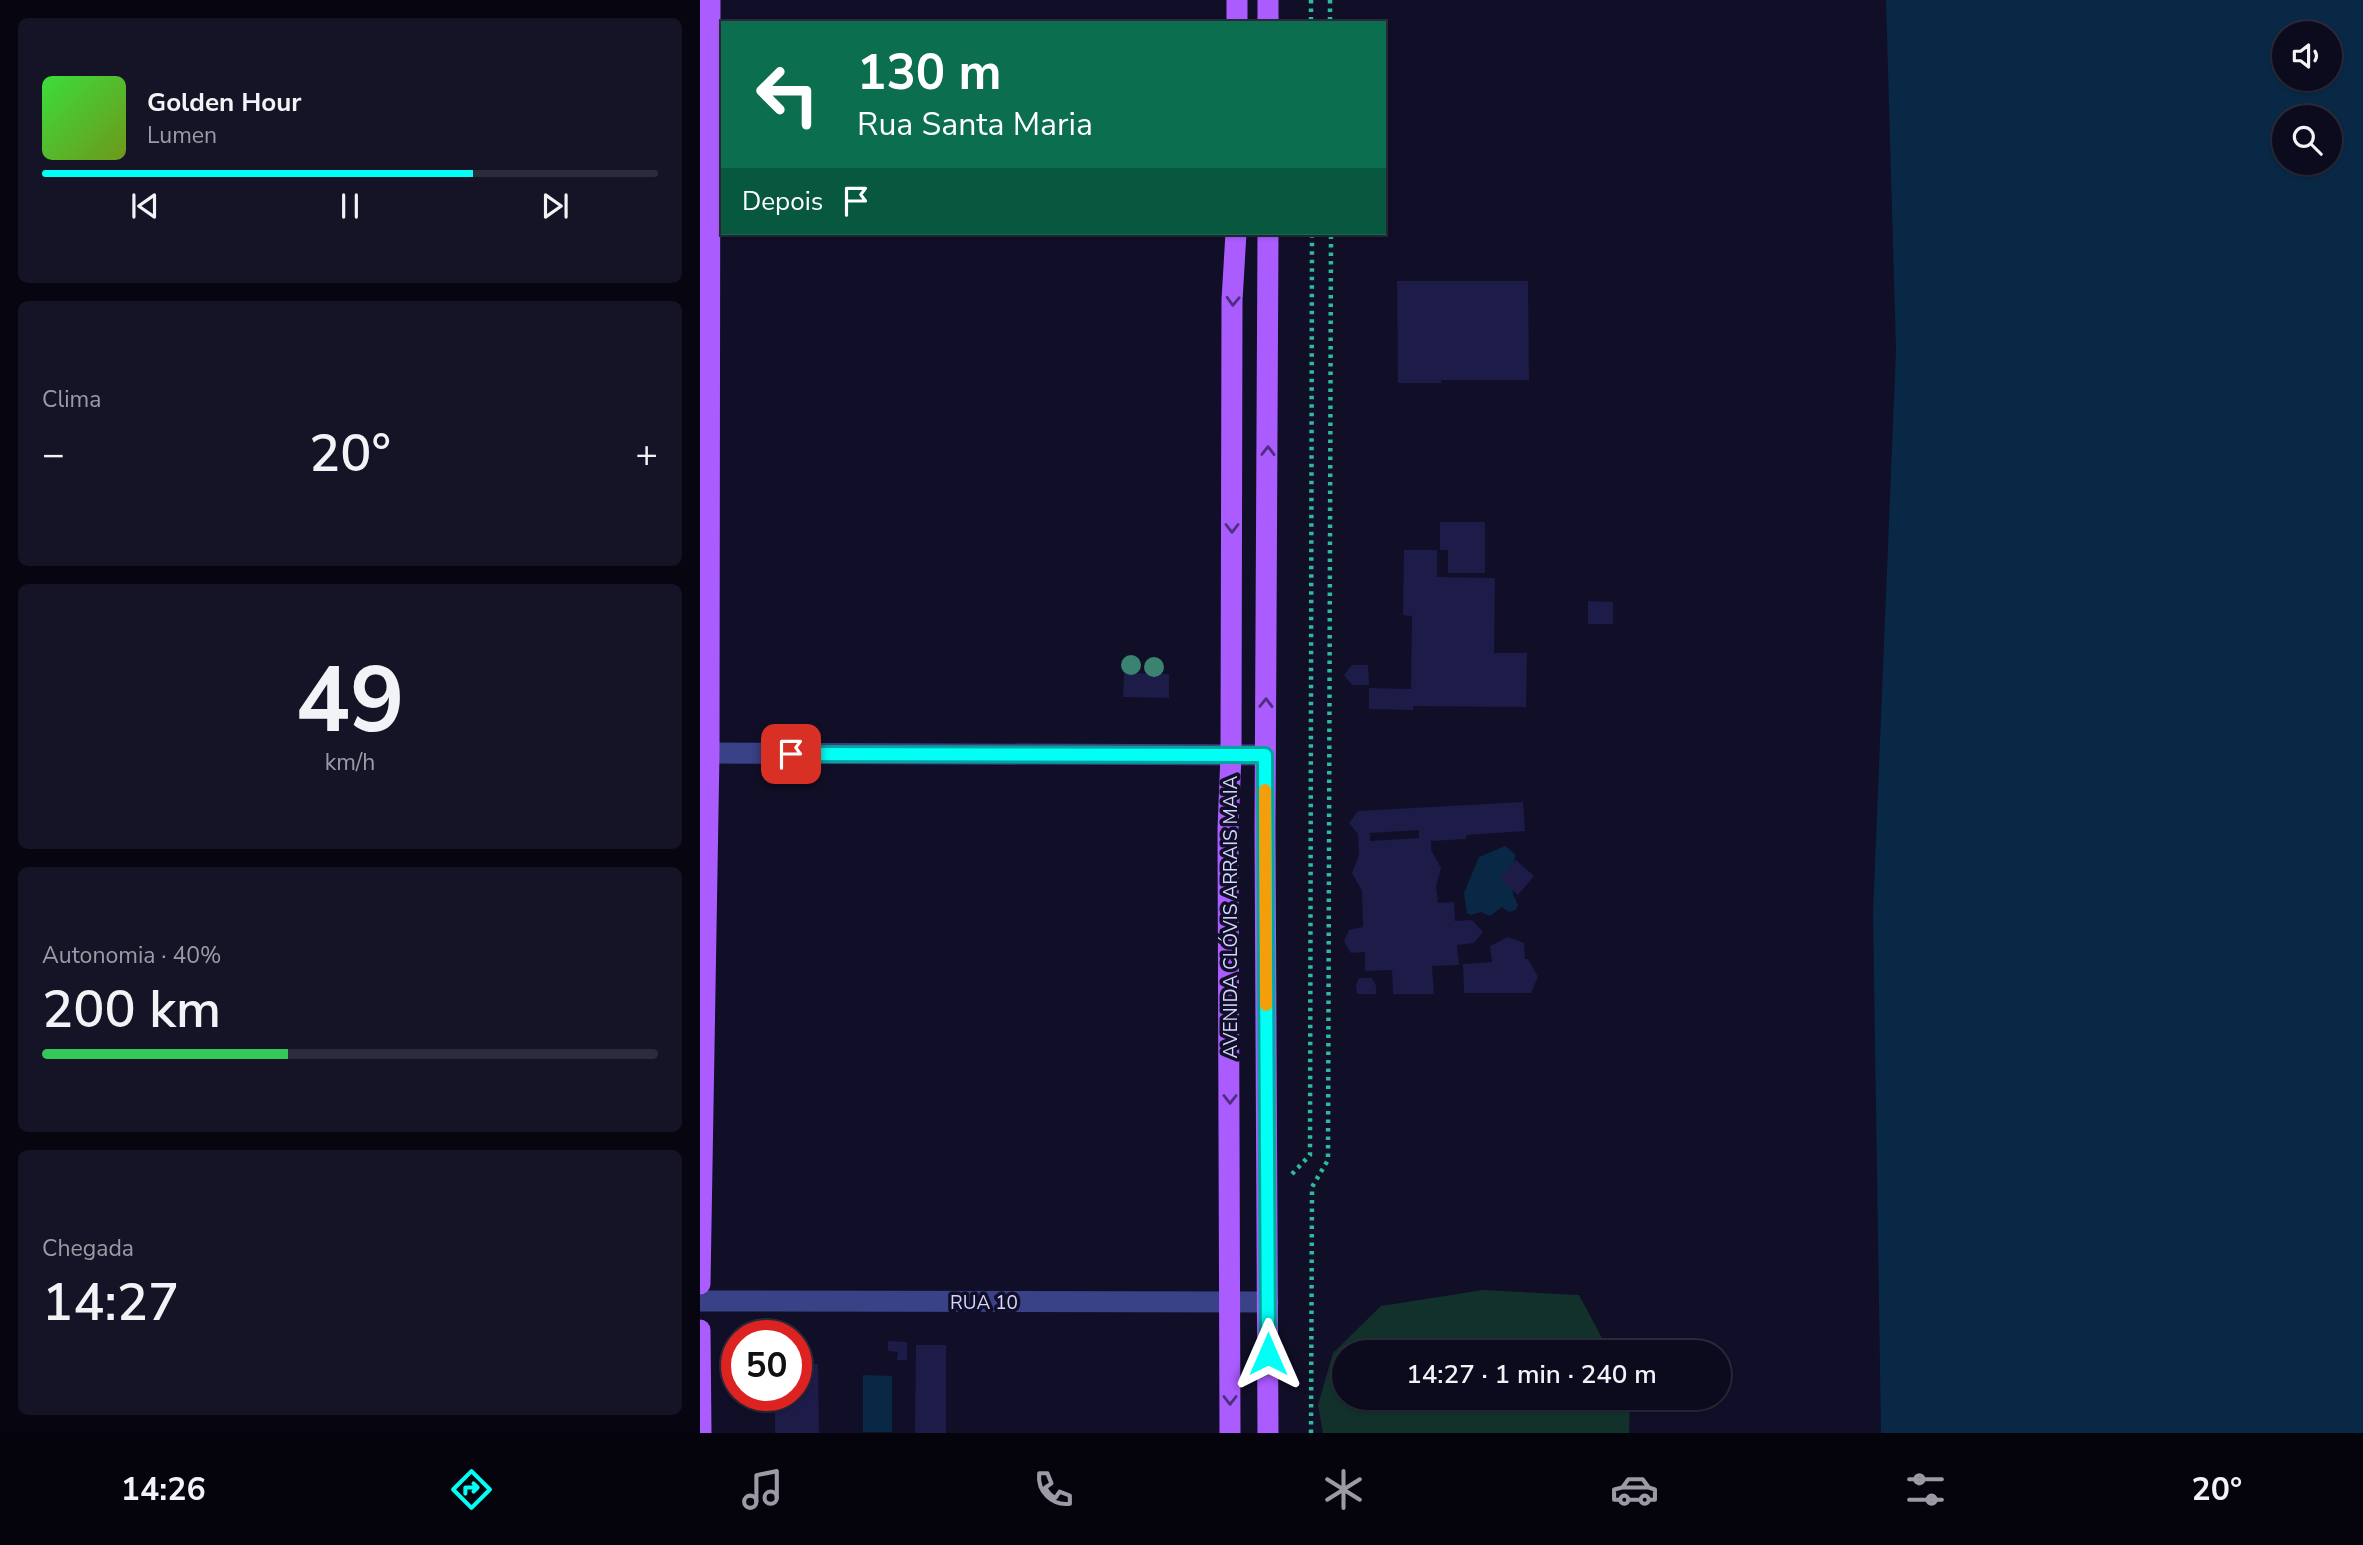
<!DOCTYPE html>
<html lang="pt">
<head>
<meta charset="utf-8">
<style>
  body { margin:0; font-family:"Nunito Sans",sans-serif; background:#151426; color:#f1f3f6; height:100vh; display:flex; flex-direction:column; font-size:26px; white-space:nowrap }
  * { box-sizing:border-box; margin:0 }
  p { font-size:23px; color:#9a9ba4 }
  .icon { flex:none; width:38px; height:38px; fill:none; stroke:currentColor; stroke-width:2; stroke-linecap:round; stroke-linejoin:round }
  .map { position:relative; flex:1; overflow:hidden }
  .sheet { display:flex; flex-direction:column; gap:18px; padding:18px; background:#070610; width:700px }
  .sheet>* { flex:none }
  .banner { position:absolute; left:21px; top:21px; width:665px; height:214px; border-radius:0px; box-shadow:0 2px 5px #0004,0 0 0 2px #2c2b3b; background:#0b6e4f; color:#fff; overflow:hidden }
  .controls { position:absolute; left:1572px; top:21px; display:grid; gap:14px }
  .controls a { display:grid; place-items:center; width:70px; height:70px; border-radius:50%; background:#0c0b1d; box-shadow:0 2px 5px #0004,0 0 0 2px #2c2b3b; font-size:35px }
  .speed { position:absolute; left:21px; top:1320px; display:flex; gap:14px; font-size:35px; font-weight:700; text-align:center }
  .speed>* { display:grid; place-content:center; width:91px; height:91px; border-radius:50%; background:#0c0b1d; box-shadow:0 2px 5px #0004,0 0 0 2px #2c2b3b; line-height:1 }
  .speed .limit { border:10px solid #d22; background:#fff; color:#111 }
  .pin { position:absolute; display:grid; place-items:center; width:60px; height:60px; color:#fff; margin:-30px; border-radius:14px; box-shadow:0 4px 10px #0006 }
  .me { position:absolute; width:77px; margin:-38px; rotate:0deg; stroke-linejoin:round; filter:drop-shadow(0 0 5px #0008) }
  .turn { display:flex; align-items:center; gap:24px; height:147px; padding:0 21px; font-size:32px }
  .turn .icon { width:91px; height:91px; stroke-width:2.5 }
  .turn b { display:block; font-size:49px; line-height:60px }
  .then { display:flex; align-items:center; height:66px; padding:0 21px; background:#0003; gap:14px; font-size:26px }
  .big { font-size:52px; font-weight:600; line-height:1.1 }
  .sheet .widget { flex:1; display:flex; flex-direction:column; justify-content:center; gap:10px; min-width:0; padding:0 24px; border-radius:10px; background:#151426 }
  .sheet .dial { align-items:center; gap:0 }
  .dial b { font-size:91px; line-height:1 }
  .song { display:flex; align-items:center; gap:21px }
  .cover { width:84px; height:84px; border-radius:10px; background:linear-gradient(135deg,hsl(120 70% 55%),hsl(80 70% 35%)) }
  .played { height:7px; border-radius:4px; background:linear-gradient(90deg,#01fff5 70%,#2c2b3b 70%) }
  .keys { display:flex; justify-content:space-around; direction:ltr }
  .heat { display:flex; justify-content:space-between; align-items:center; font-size:38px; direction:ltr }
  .charge { height:10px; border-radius:5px; background:linear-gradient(90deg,#34c759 40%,#2c2b3b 0) }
  .trip { position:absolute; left:632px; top:1340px; width:399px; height:70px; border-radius:35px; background:#0c0b1d; box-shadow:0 2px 5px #0004,0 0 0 2px #2c2b3b; font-weight:600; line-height:70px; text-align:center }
  .dock { display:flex; height:112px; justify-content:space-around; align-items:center; background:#05040c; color:#9a9ba4 }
  .dock .icon { width:49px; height:49px }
  .dock .current { color:#01fff5 }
  .dock b { font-size:32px; color:#f1f3f6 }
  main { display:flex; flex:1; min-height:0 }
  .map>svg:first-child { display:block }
  .green { fill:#12312b }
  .water { fill:#092845; fill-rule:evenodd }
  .building { fill:#1d1b48; fill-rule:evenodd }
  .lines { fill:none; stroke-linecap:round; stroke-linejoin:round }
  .path { stroke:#2dba9e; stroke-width:4.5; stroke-dasharray:3.5 5; stroke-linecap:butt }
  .minor { stroke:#394187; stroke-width:21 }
  .major { stroke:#ab5cff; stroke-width:21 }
  .tree { fill:#3b8371 }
  .oneway { stroke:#4e2e7d }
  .route-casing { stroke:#01a69f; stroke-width:18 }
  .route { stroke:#01fff5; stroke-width:12 }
  .slow { stroke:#f59e0b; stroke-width:12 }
  .labels { text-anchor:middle; stroke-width:7; stroke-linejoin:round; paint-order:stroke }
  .street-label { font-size:19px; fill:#d5d6ff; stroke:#100f27 }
</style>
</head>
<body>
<main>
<section class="sheet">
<div class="widget">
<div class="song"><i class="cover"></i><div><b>Golden Hour</b><p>Lumen</p></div></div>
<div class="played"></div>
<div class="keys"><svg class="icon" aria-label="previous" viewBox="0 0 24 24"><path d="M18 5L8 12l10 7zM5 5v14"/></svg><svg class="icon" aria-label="pause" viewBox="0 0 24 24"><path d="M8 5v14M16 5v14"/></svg><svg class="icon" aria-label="next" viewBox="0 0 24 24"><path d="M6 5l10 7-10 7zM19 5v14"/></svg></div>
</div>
<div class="widget"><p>Clima</p>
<div class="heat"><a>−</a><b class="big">20°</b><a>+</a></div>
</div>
<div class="widget dial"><b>49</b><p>km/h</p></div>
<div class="widget"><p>Autonomia · 40%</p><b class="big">200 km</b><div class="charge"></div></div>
<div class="widget"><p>Chegada</p><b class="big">14:27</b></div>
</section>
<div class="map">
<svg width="1663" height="1433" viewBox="0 0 1663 1433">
  <rect width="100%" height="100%" fill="#100f27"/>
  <polygon class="green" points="783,1290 879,1295 910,1353 644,1353 644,1398 930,1398 929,1433 623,1433 618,1405 633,1353 681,1306"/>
  <g class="water">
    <path d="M1186,0H1663V1433H1181L1173,913L1196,350ZM1584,33H1629V79H1584ZM1584,117H1629V163H1584Z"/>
    <path d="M805,846L815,854C814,876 807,884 818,905L816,910L809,912L802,907L790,916L781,912L771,915L767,913L764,893L779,857Z"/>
    <polygon points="163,1375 192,1376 192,1432 163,1432"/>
  </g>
  <g class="building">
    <polygon points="697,281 828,281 829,380 741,380 741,383 698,383"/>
    <polygon points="740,522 785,522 785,573 748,573 748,550 740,550"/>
    <polygon points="704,550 737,550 737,577 795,578 794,653 827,653 826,707 713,706 713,710 669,709 669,688 711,689 712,616 703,615"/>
    <polygon points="888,601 913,602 913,624 888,624"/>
    <polygon points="652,665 668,665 669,685 652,685 644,675"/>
    <polygon points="424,673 469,674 469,698 423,697"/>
    <path d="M823,802L825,831L766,835V839L731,841V850L741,868L736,886L738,903L754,902L755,921L772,920L783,932L774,943L757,945L759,965L732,966L734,994H693L692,970L665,971V952L651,953L644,941L649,930L663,927L662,891L652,873L659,855L658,834L649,823L658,811ZM719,830V838L670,841V833Z"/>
    <polygon points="816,860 834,876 818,895 800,879"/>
    <polygon points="808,937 824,943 825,959 828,959 838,977 831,993 764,993 763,964 792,962 790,946"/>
    <polygon points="659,978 672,978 676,986 676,994 657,994 656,985"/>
    <polygon points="188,1341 207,1342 207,1360 197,1360 198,1352 188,1351"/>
    <polygon points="216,1345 246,1345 246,1433 215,1433"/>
    <polygon points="118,1364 119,1433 75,1433 75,1395 96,1395 96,1365"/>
  </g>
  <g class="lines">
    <g class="path">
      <polyline points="611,0 611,23"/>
      <polyline points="630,0 630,23"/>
      <polyline points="592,1174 610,1155 612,233"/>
      <polyline points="611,1433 612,1187 628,1160 631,233"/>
    </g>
    <g class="minor">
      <polyline points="0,753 565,755"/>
      <polyline points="0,1301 568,1302"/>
    </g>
    <g class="major">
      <polyline points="537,0 537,23"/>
      <polyline points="568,23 568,0"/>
      <polyline points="568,233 565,829 568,1433"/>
      <polyline points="0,1284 9,753 10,0"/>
      <polyline points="0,1330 1,1433"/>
      <polyline points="530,1433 528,829 531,755 532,300 536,233"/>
    </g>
  </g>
  <g class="tree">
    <circle cx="431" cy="665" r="10"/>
    <circle cx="454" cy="667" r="10"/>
  </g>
  <defs><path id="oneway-chevron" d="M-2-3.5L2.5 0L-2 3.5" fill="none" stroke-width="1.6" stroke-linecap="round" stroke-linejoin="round" transform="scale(1.75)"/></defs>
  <g class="oneway">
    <use href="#oneway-chevron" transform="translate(533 301) rotate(92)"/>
    <use href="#oneway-chevron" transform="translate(568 451) rotate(-89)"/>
    <use href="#oneway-chevron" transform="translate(532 528) rotate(90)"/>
    <use href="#oneway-chevron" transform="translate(566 703) rotate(-89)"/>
    <use href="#oneway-chevron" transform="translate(530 1099) rotate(90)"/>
    <use href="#oneway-chevron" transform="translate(530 1400) rotate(90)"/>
  </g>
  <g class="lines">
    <g class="route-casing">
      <polyline id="route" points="91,754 565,755 568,1354"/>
    </g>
    <use href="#route" class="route"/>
    <polyline class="slow" points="565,790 566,1005"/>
  </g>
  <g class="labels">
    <g class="street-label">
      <text transform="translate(530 917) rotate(-90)" y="7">AVENIDA CLÓVIS ARRAIS MAIA</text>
      <text x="284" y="1309">RUA 10</text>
    </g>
  </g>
</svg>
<div class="controls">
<a><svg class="icon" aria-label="sound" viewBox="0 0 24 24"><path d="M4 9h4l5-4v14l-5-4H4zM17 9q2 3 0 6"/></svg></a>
<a><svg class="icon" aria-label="search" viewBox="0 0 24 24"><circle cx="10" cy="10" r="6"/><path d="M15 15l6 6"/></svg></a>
</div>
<div class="speed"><div class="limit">50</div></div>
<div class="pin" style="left:91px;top:754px;background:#d93025"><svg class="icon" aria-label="arrive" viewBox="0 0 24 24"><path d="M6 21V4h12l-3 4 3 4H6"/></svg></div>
<svg class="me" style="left:568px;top:1354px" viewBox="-20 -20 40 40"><path d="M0-17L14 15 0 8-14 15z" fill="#01fff5" stroke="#fff" stroke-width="4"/></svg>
<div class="trip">14:27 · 1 min · 240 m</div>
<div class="banner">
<div class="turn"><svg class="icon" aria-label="left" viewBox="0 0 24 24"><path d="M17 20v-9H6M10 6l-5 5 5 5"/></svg><div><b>130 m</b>Rua Santa Maria</div></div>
<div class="then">Depois<svg class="icon" aria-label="arrive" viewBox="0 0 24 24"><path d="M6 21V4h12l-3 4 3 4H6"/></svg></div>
</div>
</div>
</main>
<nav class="dock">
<b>14:26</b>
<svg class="icon current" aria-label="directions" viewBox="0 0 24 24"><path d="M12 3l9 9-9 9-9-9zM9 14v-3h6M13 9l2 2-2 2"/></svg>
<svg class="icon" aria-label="music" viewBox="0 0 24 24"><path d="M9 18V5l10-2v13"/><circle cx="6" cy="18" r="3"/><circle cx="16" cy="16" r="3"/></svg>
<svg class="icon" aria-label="phone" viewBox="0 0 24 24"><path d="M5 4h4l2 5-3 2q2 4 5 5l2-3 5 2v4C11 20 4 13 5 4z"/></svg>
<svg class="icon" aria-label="climate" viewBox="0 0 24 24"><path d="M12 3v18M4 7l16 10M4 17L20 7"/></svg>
<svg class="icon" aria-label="car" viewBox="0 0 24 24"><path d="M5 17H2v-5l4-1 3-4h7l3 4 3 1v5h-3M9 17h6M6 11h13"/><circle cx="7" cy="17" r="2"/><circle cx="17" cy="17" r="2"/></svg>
<svg class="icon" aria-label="filters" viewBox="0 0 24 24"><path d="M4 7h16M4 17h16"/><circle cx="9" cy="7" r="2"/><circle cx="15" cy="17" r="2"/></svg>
<b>20°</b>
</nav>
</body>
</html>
